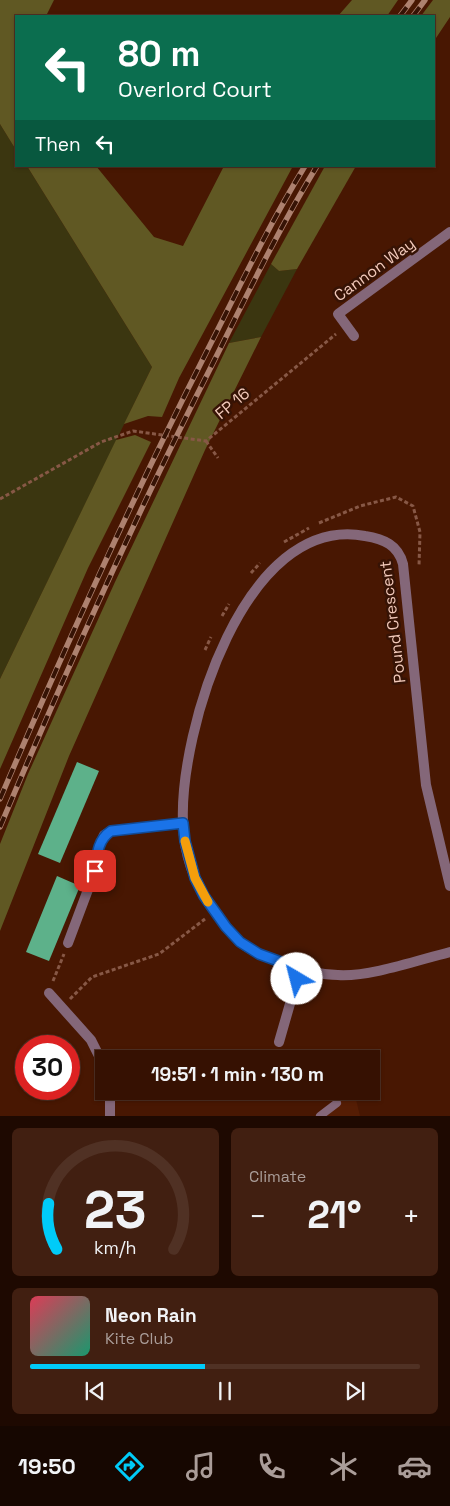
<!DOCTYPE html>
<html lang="en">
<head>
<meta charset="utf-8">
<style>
  body { margin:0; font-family:"Space Grotesk",sans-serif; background:#411f11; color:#f1f3f6; height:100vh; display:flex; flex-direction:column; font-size:19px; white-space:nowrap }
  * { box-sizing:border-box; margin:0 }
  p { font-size:16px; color:#aa9d99 }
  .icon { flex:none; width:28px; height:28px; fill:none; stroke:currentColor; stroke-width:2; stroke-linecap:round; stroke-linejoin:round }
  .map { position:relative; height:1116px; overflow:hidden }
  .details { display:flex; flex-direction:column; gap:12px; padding:12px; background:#1e0901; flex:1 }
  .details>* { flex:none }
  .hud { position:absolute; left:15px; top:15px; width:420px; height:152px; border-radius:0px; box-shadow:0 1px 4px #0004,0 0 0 1px #503124; background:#0b6e4f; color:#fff; overflow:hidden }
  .speed { position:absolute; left:15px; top:1035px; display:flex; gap:10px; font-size:25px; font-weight:700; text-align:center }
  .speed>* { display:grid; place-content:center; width:65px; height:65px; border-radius:50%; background:#361102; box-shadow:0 1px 4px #0004,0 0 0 1px #503124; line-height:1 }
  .speed .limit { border:8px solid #d22; background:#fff; color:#111 }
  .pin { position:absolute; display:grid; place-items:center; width:42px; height:42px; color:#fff; margin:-21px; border-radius:10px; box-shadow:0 2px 8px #0006 }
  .me { position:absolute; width:55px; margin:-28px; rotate:323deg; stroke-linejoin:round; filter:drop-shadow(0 0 4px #0008) }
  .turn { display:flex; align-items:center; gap:18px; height:105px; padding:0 20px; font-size:22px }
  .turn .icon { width:65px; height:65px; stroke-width:2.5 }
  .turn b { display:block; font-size:35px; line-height:42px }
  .then { display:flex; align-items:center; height:48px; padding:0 20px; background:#0003; gap:10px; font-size:19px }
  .big { font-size:38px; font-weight:800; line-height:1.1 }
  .details .tile { flex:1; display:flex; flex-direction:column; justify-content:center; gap:8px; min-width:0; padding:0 18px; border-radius:8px; background:#411f11 }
  .details .dial { align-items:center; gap:0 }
  .dial svg { height:130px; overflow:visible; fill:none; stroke:#503124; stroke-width:7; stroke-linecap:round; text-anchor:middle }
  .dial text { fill:#f1f3f6; stroke:none }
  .song { display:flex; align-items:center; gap:15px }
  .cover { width:60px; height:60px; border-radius:8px; background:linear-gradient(135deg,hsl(350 70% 55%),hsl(160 70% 35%)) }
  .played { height:5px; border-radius:2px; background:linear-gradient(90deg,#00cbf8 45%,#503124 45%) }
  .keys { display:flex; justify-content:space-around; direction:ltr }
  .heat { display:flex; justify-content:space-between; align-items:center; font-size:28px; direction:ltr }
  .details .tiles { flex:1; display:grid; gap:12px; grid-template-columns:1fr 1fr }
  .tile:last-child { grid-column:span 2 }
  .trip { position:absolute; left:95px; top:1050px; width:285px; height:50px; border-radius:0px; background:#361102; box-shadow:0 1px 4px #0004,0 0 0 1px #503124; font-weight:800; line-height:50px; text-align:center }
  .menu { display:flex; height:80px; justify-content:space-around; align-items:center; background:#160701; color:#aa9d99 }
  .menu .icon { width:35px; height:35px }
  .menu .selected { color:#00cbf8 }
  .menu b { font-size:22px; color:#f1f3f6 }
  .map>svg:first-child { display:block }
  .built { fill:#551d04 }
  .green { fill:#3b3610 }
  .forest { fill:#605823 }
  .building { fill:#5db18a }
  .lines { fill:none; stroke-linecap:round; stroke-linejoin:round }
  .path { stroke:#875846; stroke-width:3; stroke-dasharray:4 2.5; stroke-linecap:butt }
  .service { stroke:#846779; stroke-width:8 }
  .minor { stroke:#846779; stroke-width:10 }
  .rail-casing { stroke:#ad816f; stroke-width:5.5 }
  .rail { stroke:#361305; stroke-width:4; stroke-dasharray:11; stroke-linecap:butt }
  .route-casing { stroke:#114b97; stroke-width:12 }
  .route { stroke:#1a73e8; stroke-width:9 }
  .slow { stroke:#f59e0b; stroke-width:9 }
  .labels { text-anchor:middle; stroke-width:5; stroke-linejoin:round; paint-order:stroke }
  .street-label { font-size:16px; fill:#f2c9ba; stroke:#361305 }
</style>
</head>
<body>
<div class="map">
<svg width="450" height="1116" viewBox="0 0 450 1116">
  <rect width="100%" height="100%" fill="#481702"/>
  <polygon class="built" points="348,1091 354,1091 360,1116 315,1116"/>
  <g class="green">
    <polygon points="0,124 16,150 16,166 27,166 152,367 0,679"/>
    <polygon points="271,264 279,271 297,269 261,337 229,343"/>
  </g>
  <g class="forest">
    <polygon points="0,0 54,0 46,16 16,16 16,150 0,124"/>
    <polygon points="352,0 398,0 387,16 338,16"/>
    <polygon points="433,0 450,0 450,17 434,41 434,16 421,16"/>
    <polygon points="27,166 96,166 154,237 183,246 224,166 293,166 179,378 162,417 148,416 124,424 152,367"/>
    <polygon points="325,166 356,166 297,269 279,271 271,264"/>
    <polygon points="261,337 205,450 69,756 0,931 0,844 28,774 115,582 229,343"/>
    <polygon points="135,435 151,442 88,568 0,769 0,679 116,440"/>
  </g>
  <g class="building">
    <polygon points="77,762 99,771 60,863 38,854"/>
    <polygon points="57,876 80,886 49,961 26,952"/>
  </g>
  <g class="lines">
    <g class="path">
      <polyline points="206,441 218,458"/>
      <polyline points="0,499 101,442 133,431 206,441 336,334"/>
      <polyline points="319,523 360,506 396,497 413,506 420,532 419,566"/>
      <polyline points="284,542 309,528"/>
      <polyline points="251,573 260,563"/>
      <polyline points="222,616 229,604"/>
      <polyline points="205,650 211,637"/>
      <polyline points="53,981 64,954"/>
      <polyline points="70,999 92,977 159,954 205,919"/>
    </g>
    <polyline class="service" points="320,1116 337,1103"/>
    <g class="minor">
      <polyline points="354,336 338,314 450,232"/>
      <path d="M450,886L426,785L403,564C398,545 384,539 365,536C244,513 179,733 183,823C184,854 194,883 212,908C221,919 229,932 239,941C251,952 270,959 285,964C302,970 320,975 338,975C370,977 418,960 450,952"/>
      <polyline points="68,943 95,871 99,847 104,835 111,831 183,823"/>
      <polyline points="49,993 91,1040 104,1066"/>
      <polyline points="279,1042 300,969"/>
      <polyline points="110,1091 110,1116"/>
    </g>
    <g class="rail-casing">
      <g id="rail">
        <polyline points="400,16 412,0"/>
        <polyline points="413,16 425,0"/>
        <path d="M0,799C64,649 132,499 206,353C238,290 268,226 305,166"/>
        <path d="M0,827C66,670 136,515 213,363C246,297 278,230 317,166"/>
      </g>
    </g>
    <use href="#rail" class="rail"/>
  </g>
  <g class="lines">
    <g class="route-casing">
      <path id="route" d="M95,871C97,856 97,840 111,831L183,823L185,841L195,878L204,896L226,927L240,942L259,954L300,969L297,979"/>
    </g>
    <use href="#route" class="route"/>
    <polyline class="slow" points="185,841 195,878 208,902"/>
  </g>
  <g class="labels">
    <g class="street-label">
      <text transform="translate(374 269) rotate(-36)" y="6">Cannon Way</text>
      <text transform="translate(232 403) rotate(-40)" y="6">FP 16</text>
      <text transform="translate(392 622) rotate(-97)" y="6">Pound Crescent</text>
    </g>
  </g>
</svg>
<div class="speed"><div class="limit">30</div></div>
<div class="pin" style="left:95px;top:871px;background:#d93025"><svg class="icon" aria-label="arrive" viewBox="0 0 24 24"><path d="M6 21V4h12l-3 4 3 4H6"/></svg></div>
<svg class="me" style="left:297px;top:979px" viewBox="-20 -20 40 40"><circle r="19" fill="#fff"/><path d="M0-13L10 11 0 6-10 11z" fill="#1a73e8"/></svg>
<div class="trip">19:51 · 1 min · 130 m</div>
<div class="hud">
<div class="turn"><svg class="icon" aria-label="left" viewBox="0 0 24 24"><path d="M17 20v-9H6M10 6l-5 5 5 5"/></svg><div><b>80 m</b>Overlord Court</div></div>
<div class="then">Then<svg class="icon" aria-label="left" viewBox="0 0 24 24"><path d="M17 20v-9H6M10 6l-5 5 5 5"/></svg></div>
</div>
</div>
<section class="details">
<div class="tiles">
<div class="tile dial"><svg viewBox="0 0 100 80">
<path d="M14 69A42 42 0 1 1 86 69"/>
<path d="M14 69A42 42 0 0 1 9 41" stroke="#00cbf8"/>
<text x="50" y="56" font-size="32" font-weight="700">23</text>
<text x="50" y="72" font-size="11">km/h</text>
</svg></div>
<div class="tile"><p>Climate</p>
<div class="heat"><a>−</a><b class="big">21°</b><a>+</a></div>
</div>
<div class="tile">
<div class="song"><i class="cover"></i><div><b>Neon Rain</b><p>Kite Club</p></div></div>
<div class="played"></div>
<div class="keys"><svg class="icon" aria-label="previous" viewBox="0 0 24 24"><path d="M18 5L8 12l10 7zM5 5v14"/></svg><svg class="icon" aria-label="pause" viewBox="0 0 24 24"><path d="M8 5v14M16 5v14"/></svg><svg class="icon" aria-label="next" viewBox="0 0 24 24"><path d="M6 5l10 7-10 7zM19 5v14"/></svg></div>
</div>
</div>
</section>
<nav class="menu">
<b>19:50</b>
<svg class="icon selected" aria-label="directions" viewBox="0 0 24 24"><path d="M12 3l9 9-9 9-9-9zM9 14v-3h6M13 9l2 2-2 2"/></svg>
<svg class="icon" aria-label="music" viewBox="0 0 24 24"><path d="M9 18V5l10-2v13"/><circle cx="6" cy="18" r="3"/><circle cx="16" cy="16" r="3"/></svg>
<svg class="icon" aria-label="phone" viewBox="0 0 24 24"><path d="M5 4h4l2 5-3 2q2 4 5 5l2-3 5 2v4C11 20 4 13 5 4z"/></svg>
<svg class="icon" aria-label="climate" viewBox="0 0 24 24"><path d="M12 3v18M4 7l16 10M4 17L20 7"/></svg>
<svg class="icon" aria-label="car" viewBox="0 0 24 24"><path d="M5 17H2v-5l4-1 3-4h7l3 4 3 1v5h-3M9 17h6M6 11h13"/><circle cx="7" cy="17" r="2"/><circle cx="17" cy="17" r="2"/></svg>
</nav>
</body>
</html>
